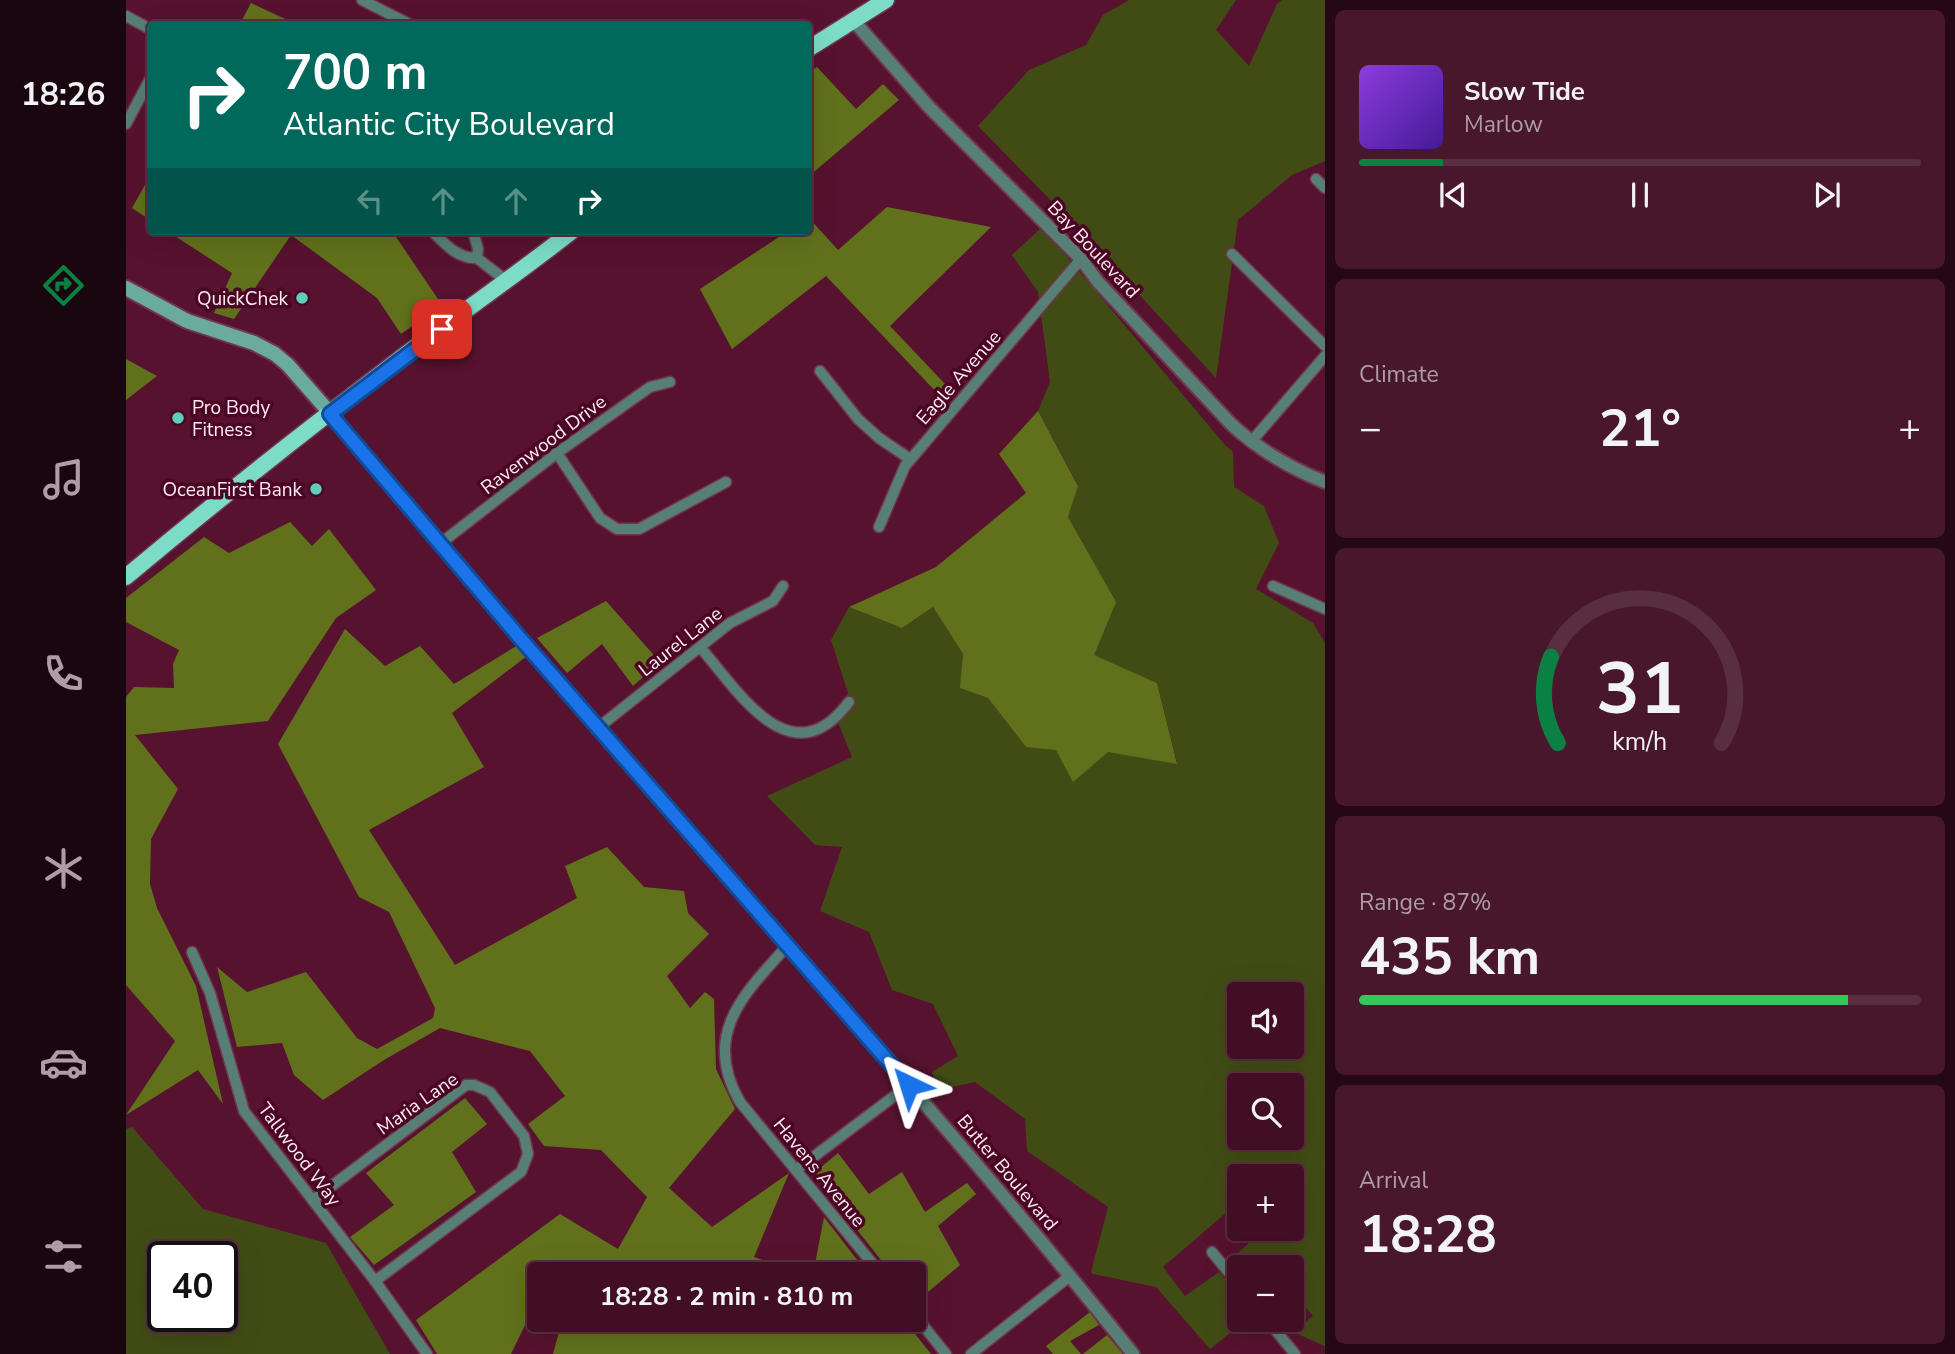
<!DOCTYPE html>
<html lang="en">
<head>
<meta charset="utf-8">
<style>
  body { margin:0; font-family:"Nunito Sans",sans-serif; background:#48172b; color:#f1f3f6; height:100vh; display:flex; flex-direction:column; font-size:26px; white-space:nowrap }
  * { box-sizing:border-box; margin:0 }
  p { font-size:23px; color:#ae9ca6 }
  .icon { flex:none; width:38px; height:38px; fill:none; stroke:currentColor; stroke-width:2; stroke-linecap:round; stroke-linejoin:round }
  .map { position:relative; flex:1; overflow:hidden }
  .sheet { display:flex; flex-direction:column; gap:10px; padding:10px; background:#240813; width:630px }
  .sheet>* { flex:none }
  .guide { position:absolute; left:21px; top:21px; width:665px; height:214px; border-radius:7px; box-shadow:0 7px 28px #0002,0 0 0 2px #5a2e41; background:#00695c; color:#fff; overflow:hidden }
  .fabs { position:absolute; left:1101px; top:982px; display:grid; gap:14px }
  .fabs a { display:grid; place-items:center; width:77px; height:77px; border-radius:7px; background:#410e23; box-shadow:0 7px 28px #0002,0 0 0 2px #5a2e41; font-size:35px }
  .speed { position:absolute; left:21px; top:1241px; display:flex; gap:14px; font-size:35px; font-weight:700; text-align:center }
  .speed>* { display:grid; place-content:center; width:91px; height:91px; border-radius:50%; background:#410e23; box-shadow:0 7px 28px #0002,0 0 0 2px #5a2e41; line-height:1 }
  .speed .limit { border:4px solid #111; border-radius:10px; background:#fff; color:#111 }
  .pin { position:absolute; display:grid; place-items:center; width:60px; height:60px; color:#fff; margin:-30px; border-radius:14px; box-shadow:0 4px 10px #0006 }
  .me { position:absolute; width:77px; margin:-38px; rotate:319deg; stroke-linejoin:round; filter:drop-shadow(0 0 5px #0008) }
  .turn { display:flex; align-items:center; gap:24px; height:147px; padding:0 21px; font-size:32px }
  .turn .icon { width:91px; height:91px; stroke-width:2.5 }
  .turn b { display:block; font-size:49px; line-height:60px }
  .lanes { display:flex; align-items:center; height:66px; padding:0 21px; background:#0003; justify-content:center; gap:35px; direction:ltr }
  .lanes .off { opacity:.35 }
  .big { font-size:52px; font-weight:700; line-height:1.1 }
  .sheet .tile { flex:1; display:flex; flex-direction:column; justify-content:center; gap:10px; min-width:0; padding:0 24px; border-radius:10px; background:#48172b }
  .sheet .dial { align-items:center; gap:0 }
  .dial svg { height:182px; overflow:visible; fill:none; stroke:#5a2e41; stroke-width:7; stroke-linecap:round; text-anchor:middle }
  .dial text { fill:#f1f3f6; stroke:none }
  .song { display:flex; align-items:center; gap:21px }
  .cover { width:84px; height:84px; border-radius:10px; background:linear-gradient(135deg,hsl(270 70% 55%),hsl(260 70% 35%)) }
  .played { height:7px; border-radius:4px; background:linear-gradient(90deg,#0b8043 15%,#5a2e41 15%) }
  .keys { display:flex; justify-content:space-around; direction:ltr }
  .heat { display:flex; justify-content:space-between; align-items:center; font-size:38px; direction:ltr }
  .charge { height:10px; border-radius:5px; background:linear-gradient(90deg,#34c759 87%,#5a2e41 0) }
  .trip { position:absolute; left:401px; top:1262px; width:399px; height:70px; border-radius:7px; background:#410e23; box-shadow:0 7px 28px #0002,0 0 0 2px #5a2e41; font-weight:700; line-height:70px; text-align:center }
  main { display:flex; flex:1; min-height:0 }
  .dock { display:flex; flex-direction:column; width:126px; justify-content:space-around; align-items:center; background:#1a060e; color:#ae9ca6 }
  .dock .icon { width:49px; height:49px }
  .dock .selected { color:#0b8043 }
  .dock b { font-size:32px; color:#f1f3f6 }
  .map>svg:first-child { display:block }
  .green { fill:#414c15; fill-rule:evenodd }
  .forest { fill:#61711b }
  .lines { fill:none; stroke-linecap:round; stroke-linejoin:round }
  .minor-casing { stroke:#72354e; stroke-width:13 }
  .tertiary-casing { stroke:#72354e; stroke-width:16 }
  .secondary-casing { stroke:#72354e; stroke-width:18 }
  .trunk-casing { stroke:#72354e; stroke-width:19 }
  .minor { stroke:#577f76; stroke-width:10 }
  .tertiary { stroke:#577f76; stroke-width:12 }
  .secondary { stroke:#69ab9d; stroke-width:14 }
  .trunk { stroke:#7cdcc8; stroke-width:16 }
  .route-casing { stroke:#114b97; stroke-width:18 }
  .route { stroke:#1a73e8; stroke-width:12 }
  .poi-dot { fill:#5dceb9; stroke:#4b0525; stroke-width:2.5 }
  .labels { text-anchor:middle; stroke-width:7; stroke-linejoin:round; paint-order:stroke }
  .street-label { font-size:19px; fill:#fdebf0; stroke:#4b0525 }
  .poi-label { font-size:19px; fill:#fdebf0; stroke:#4b0525; text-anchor:end }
</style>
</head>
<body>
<main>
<nav class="dock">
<b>18:26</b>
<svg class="icon selected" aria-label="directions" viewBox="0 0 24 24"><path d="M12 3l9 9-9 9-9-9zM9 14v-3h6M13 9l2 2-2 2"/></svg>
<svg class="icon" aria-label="music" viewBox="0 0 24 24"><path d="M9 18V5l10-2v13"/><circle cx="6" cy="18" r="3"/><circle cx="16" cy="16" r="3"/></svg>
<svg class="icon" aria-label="phone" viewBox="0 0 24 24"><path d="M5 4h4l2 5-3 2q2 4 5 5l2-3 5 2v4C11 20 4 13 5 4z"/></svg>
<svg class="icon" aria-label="climate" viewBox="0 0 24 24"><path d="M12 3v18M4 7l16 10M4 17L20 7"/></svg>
<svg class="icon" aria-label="car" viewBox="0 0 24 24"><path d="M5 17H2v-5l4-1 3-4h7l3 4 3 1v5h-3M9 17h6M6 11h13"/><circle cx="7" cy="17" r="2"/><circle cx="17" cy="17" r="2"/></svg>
<svg class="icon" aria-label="filters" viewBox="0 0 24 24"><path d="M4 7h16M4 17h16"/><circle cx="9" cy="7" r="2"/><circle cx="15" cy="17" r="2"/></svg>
</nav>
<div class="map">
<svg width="1199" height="1354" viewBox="0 0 1199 1354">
  <rect width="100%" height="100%" fill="#57122f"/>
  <g class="green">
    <polygon points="1003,0 1110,0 1090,30 1123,66 1151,4 1156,0 1199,0 1199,161 1166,175 1112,220 1090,378 947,223 852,126 903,70 960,45 977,15"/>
    <path d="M916,227L1099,445L1107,452L1108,487L1138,506L1153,543L1130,589L1187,623L1199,643V1346L1167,1332L1187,1316L1177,1304L1166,1300V1267H1117L1109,1256L1125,1241L1115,1229L1166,1228V1176H1113V1226L1101,1212L1037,1267L1059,1296L1093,1272L1105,1286L1109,1329L1084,1349L1030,1287L967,1274L965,1272L982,1207L901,1151L899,1119L849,1082L812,1090L806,1072L832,1056L807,1004L766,990L743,932L694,911L716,847L689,845L641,796L726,757L709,715L722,693L705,640L723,607L776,628L807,607L837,654L835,688L862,698L900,747L982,751L1051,763L1031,683L967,655L989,602L942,517L952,485L912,411L924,382L912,292L886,255ZM1113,994H1166V1046H1113ZM1113,1085H1166V1138H1113Z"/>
    <path d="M6,1127L77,1209L200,1243L264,1354H0V1129ZM37,1256H96V1316H37Z"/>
  </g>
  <g class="forest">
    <polygon points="125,3 170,24 124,24 116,20"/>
    <polygon points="691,67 730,109 757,84 773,100 683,176 683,72"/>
    <polygon points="24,176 24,220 6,208"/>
    <polygon points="761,207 865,227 764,326 820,385 814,396 700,276 606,349 574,289 662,231 682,231 683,218 712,250"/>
    <polygon points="41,231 266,231 316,305 275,334 251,298 165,235 108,319 88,313 106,273"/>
    <polygon points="0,359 31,376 0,400"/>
    <polygon points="912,411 952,486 942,517 990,602 968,655 1031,683 1051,764 982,752 947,782 930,750 900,747 862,698 834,688 837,654 807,607 776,628 723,607 810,567 900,493 873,454"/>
    <polygon points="164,522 186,546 203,529 250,590 210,618 142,721 9,735 52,789 25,839 24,884 31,908 70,986 97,1104 72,1070 0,1115 49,1041 0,985 0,697 8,687 48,688 47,664 53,650 0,622 0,598 78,537 103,553"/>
    <polygon points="480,601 534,662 507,686 476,644 441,673 411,638"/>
    <polygon points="219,629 259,666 294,646 328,684 392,645 401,656 326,713 358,767 243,830 329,965 451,898 439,866 481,847 518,887 558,891 562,913 583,934 541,976 564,1008 579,992 588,999 590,1069 609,1109 543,1188 586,1227 663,1173 628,1257 676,1274 413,1274 413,1320 778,1320 805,1354 427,1354 433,1332 401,1321 385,1354 311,1354 290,1320 434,1214 492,1249 521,1197 475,1150 418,1146 402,1124 439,1096 404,1051 314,1028 258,1060 197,1100 168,1075 156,1043 111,1047 91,967 121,992 180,972 231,1038 251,1049 307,1018 309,1008 263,912 233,897 152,744"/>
    <polygon points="339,1098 361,1124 326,1152 350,1192 248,1265 224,1237 268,1205 240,1173"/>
    <polygon points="712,1153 743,1194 776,1172 799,1212 841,1183 850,1194 812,1226 834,1265 789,1303 788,1274 766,1274 687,1174"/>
    <polygon points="698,1217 742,1274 687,1274"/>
    <polygon points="964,1312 973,1325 944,1341 955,1354 927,1354 920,1346"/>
    <polygon points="981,1335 997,1354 957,1354"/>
  </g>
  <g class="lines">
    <g class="minor-casing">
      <g id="minor">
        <polyline points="236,0 283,24"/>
        <polyline points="0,16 24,29"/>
        <polyline points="0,124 24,79"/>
        <polyline points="1190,179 1199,188"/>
        <path d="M306,231C319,244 332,259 351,258L352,249L347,231"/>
        <polyline points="1106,254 1199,346"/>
        <polyline points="351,258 382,282"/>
        <polyline points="694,371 732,419 753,438 784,459"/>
        <polyline points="1125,442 1199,356"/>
        <polyline points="431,453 474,518 491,529 513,529 600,482"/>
        <polyline points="753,527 779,466 955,259"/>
        <polyline points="315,543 431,453 524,387 544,382"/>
        <polyline points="1147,586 1199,609"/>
        <path d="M574,647C613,692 665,779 723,702"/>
        <polyline points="473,727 604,623 647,601 657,586"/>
        <path d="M662,945C618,994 575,1034 614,1102L755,1274"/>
        <polyline points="66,952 84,993 118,1111 249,1281 301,1354"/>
        <polyline points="670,1170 783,1085"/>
        <polyline points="187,1200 340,1085 348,1085 364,1092 398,1136 402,1154 395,1172 249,1281"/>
        <polyline points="1086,1252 1113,1285"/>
        <polyline points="788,1314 820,1354"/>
        <polyline points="1141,1320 1169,1354"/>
        <polyline points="845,1354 944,1276"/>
      </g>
    </g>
    <g class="tertiary-casing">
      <g id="tertiary">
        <path d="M727,20L803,107L955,259L972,282L1105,424C1133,450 1164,468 1199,482"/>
        <path d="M204,413C332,566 461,717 592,866C732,1027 874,1187 1007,1354"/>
      </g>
    </g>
    <g class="secondary-casing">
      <polyline id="secondary" points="0,288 61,321 128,343 149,354 162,365 204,413"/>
    </g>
    <g class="trunk-casing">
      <g id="trunk">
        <polyline points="682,49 760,0"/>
        <path d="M0,577C88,503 179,431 271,361C329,317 389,276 446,231"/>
      </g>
    </g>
    <use href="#minor" class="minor"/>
    <use href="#tertiary" class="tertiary"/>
    <use href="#secondary" class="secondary"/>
    <use href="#trunk" class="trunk"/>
  </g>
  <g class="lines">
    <g class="route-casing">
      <polyline id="route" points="316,329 204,414 394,638 783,1085"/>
    </g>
    <use href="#route" class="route"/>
  </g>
  <g class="poi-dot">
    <circle cx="176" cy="298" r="7"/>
    <circle cx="52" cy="418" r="7"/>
    <circle cx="190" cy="489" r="7"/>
  </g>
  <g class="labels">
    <g class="street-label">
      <text transform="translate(968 249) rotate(47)" y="7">Bay Boulevard</text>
      <text transform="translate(832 377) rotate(-49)" y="7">Eagle Avenue</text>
      <text transform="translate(417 444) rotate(-37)" y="7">Ravenwood Drive</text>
      <text transform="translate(554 641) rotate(-38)" y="7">Laurel Lane</text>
      <text transform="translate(291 1103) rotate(-35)" y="7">Maria Lane</text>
      <text transform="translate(174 1154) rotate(53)" y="7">Tallwood Way</text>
      <text transform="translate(694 1172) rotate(51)" y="7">Havens Avenue</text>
      <text transform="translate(882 1172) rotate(50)" y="7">Butler Boulevard</text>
    </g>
    <g class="poi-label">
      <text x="162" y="305">QuickChek</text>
      <text x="66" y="414" text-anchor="start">Pro Body<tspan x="66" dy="22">Fitness</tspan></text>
      <text x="176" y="496">OceanFirst Bank</text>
    </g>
  </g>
</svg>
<div class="fabs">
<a><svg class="icon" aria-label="sound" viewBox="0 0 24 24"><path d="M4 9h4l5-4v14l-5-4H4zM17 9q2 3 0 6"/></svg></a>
<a><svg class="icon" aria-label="search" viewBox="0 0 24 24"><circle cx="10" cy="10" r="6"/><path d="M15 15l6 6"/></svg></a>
<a>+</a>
<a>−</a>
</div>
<div class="speed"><div class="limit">40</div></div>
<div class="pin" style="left:316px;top:329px;background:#d93025"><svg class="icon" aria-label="arrive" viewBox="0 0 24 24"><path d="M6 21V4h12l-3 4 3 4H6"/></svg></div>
<svg class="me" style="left:783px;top:1085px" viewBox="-20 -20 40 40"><path d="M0-17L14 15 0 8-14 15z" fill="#1a73e8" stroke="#fff" stroke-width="4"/></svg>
<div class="trip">18:28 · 2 min · 810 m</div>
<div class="guide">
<div class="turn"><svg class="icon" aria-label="right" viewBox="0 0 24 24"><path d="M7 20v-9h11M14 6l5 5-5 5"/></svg><div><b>700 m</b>Atlantic City Boulevard</div></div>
<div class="lanes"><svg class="icon off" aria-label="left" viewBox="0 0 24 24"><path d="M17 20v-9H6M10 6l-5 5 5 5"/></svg><svg class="icon off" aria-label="ahead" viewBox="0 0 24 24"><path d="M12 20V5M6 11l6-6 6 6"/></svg><svg class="icon off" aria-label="ahead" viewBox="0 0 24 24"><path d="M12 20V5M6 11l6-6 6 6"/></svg><svg class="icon" aria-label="right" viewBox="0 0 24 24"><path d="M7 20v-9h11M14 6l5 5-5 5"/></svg></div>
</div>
</div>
<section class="sheet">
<div class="tile">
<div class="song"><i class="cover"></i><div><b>Slow Tide</b><p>Marlow</p></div></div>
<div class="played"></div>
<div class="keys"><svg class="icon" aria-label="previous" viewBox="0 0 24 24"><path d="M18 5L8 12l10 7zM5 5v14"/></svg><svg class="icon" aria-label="pause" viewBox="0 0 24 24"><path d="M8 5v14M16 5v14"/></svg><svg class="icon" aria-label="next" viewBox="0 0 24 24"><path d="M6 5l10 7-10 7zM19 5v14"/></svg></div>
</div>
<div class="tile"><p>Climate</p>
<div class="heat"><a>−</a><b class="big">21°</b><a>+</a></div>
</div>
<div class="tile dial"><svg viewBox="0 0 100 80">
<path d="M14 69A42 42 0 1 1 86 69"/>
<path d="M14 69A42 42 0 0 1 11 31" stroke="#0b8043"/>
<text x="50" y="56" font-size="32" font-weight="700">31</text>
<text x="50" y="72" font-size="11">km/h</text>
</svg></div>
<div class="tile"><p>Range · 87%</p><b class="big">435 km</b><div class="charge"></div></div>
<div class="tile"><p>Arrival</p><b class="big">18:28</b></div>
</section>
</main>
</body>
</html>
